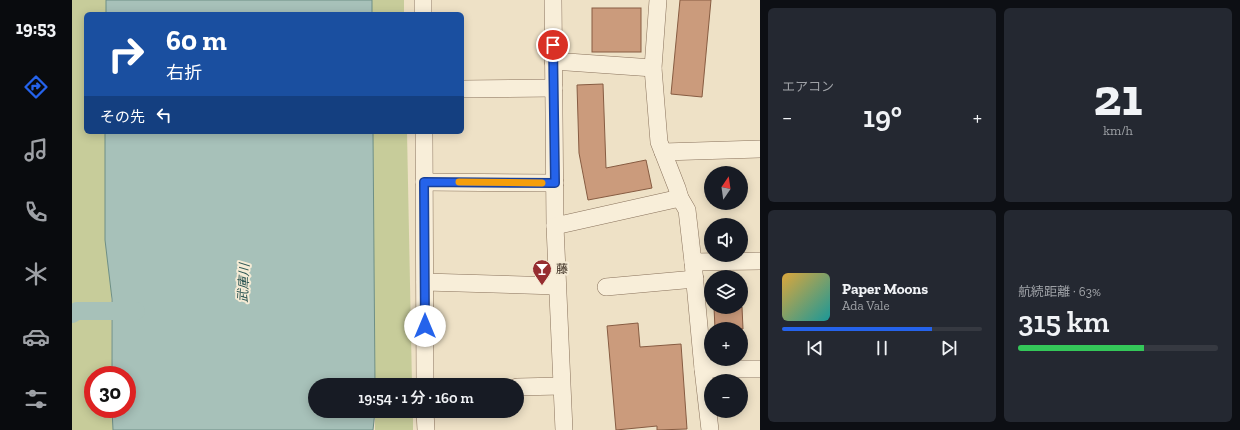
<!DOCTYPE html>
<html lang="ja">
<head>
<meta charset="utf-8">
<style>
  body { margin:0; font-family:"Zilla Slab","Noto Sans JP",serif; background:#242831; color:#f1f3f6; height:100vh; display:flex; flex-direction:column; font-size:15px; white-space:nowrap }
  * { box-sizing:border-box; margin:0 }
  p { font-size:13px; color:#9ea1a6 }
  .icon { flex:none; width:22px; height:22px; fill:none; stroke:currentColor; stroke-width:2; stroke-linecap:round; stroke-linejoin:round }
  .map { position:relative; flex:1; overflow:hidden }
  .details { display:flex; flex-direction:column; gap:8px; padding:8px; background:#0d0f14; width:480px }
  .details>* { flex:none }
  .guide { position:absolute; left:12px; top:12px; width:380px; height:122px; border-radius:6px; box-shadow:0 2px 10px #0003; background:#1a4fa0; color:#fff; overflow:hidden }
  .needle { width:26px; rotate:13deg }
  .fabs { position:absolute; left:632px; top:166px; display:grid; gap:8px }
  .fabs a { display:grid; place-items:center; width:44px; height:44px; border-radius:50%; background:#171b24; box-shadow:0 2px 10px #0003; font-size:20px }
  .speed { position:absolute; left:12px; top:366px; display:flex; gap:8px; font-size:20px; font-weight:700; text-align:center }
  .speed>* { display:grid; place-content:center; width:52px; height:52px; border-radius:50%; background:#171b24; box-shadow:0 2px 10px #0003; line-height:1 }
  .speed .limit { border:6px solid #d22; background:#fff; color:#111 }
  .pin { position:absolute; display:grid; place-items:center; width:34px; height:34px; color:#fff; margin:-17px; border:2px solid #fff; border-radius:50%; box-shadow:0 1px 4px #0007 }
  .me { position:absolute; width:44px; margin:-22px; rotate:0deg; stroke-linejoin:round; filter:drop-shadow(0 0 3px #0008) }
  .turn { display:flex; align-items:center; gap:14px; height:84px; padding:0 16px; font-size:18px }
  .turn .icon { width:52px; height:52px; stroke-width:2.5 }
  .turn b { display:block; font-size:28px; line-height:34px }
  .then { display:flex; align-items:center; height:38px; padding:0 16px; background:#0003; gap:8px; font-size:15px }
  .big { font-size:30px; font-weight:600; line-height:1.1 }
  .details .tile { flex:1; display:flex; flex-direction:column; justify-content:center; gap:6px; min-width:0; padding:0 14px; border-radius:6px; background:#242831 }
  .details .dial { align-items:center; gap:0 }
  .dial b { font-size:52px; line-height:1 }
  .song { display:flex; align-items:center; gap:12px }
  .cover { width:48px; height:48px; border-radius:6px; background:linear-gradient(135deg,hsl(40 70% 55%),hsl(180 70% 35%)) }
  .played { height:4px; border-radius:2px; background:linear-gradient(90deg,#2563eb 75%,#363941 75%) }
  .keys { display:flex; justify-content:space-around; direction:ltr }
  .heat { display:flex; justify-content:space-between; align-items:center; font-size:22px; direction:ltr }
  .charge { height:6px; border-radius:3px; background:linear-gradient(90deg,#34c759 63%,#363941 0) }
  .details .tiles { flex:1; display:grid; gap:8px; grid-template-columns:repeat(2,1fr) }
  .trip { position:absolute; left:236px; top:378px; width:216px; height:40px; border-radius:20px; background:#171b24; box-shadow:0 2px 10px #0003; font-weight:600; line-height:40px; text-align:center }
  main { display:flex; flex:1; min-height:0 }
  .menu { display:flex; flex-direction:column; width:72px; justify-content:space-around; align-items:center; background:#090b0e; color:#9ea1a6 }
  .menu .icon { width:28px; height:28px }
  .menu .active { color:#2563eb }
  .menu b { font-size:18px; color:#f1f3f6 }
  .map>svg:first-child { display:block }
  .green { fill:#c7cc9a }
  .water { fill:#a7c1b9; stroke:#6e8f86 }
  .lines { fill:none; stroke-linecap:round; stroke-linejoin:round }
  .canal { stroke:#a7c1b9; stroke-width:18 }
  .building { fill:#cb9b7c; stroke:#875c42 }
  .street-casing { stroke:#89725c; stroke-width:18 }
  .street { stroke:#f8eed9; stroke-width:17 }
  .route-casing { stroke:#184099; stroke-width:10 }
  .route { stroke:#2563eb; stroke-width:7 }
  .slow { stroke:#f59e0b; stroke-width:7 }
  .labels { text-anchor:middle; stroke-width:4; stroke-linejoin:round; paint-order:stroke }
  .poi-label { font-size:12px; fill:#392b1f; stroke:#f5ebd5; text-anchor:start }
  .water-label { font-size:13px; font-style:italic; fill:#2f5855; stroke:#f5ebd5 }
</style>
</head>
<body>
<main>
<nav class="menu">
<b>19:53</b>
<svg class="icon active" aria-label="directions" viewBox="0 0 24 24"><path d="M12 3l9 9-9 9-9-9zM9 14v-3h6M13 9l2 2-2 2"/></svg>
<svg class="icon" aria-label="music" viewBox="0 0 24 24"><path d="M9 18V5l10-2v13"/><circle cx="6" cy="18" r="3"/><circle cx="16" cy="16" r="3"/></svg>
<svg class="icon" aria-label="phone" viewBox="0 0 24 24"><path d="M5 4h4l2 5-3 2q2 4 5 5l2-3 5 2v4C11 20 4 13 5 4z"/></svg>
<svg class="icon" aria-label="climate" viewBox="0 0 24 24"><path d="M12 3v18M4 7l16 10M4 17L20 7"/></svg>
<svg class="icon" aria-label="car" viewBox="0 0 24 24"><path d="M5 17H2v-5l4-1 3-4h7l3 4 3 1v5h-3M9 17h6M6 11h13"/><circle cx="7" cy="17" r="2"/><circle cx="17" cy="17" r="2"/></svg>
<svg class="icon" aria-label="filters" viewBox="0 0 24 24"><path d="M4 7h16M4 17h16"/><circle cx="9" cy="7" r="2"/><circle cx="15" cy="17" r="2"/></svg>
</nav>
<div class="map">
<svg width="688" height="430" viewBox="0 0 688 430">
  <rect width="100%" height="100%" fill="#eee1c6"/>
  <g class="green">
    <polygon points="0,0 35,0 36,14 14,14 14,132 38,132 40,375 21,375 21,409 40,409 41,430 0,430"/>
    <rect x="300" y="0" width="32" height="14"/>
    <polygon points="301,132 335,132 340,385 303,385"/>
    <rect x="303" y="411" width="38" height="19"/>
  </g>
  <g class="water">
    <rect x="34" y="0" width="266" height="14"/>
    <polygon points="33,132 301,132 303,385 243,385 243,411 303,411 301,430 41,430 40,409 55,409 55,375 40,375 40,299 33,240"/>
  </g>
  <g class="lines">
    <polyline class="canal" points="0,314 5,311 64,311"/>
  </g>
  <g class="building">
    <polygon points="608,0 639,0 630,97 599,94"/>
    <rect x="520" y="8" width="49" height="44"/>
    <polygon points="531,84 534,168 574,160 580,188 516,200 507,153 505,85"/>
    <polygon points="642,307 670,307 671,329 643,329"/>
    <polygon points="566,323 568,347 609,344 615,429 585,430 585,426 544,430 535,326"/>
  </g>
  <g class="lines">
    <g class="street-casing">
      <g id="street">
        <polyline points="351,0 351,14"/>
        <polyline points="481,0 483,226 492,430"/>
        <polyline points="586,0 581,68 587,142 605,188 608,198 615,210 621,262 688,261"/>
        <polyline points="481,61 581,68"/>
        <polyline points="390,89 482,88"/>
        <polyline points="352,132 353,385"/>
        <polyline points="591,152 688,149"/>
        <polyline points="352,182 483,183"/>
        <polyline points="483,226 608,198"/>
        <polyline points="621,262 631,369 638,430"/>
        <polyline points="353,282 485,286"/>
        <polyline points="534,287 623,279"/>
        <polyline points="631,369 688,369"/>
        <polyline points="445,387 489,386"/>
        <polyline points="353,411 354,430"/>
      </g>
    </g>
    <use href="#street" class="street"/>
  </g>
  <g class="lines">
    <g class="route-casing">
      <polyline id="route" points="353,326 352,182 483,183 481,45"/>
    </g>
    <use href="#route" class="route"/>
    <polyline class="slow" points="387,182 470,183"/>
  </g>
  <defs>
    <g id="bar-pin" transform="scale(1)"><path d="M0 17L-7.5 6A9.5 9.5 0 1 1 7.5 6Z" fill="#962d30" stroke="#f5ebd5"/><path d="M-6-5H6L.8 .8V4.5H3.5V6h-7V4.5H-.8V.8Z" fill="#fff"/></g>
  </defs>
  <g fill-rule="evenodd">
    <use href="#bar-pin" x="470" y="269"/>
  </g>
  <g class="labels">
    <g class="poi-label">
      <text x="484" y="273">藤</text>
    </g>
    <g class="water-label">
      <text transform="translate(171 283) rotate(-87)" y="5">武庫川</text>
    </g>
  </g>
</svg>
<div class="fabs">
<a><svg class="needle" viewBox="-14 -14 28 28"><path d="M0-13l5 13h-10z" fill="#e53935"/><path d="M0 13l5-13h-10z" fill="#9ea1a6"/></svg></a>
<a><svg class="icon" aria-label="sound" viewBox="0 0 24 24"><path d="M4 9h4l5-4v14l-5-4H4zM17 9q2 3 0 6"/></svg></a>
<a><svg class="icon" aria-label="layers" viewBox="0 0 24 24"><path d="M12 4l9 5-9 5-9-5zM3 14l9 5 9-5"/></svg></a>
<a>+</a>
<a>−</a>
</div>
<div class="speed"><div class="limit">30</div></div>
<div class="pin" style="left:481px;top:45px;background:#d93025"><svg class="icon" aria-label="arrive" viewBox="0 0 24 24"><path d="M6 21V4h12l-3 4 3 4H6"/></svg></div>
<svg class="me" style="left:353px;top:326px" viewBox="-20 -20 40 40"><circle r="19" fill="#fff"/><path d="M0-13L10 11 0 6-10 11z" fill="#2563eb"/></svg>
<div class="trip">19:54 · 1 分 · 160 m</div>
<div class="guide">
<div class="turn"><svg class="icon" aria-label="right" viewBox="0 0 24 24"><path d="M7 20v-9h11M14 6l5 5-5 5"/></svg><div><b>60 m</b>右折</div></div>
<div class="then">その先<svg class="icon" aria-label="left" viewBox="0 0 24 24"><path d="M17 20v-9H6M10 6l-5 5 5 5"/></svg></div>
</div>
</div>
<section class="details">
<div class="tiles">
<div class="tile"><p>エアコン</p>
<div class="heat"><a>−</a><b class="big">19°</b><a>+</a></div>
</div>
<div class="tile dial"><b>21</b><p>km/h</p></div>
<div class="tile">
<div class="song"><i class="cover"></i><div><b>Paper Moons</b><p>Ada Vale</p></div></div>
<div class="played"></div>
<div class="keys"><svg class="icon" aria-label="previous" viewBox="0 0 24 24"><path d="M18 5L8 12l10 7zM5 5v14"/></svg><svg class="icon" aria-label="pause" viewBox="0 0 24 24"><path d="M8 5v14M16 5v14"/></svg><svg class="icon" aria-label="next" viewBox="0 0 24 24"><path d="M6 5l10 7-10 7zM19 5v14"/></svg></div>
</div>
<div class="tile"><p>航続距離 · 63%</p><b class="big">315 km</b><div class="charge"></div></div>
</div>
</section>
</main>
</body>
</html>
